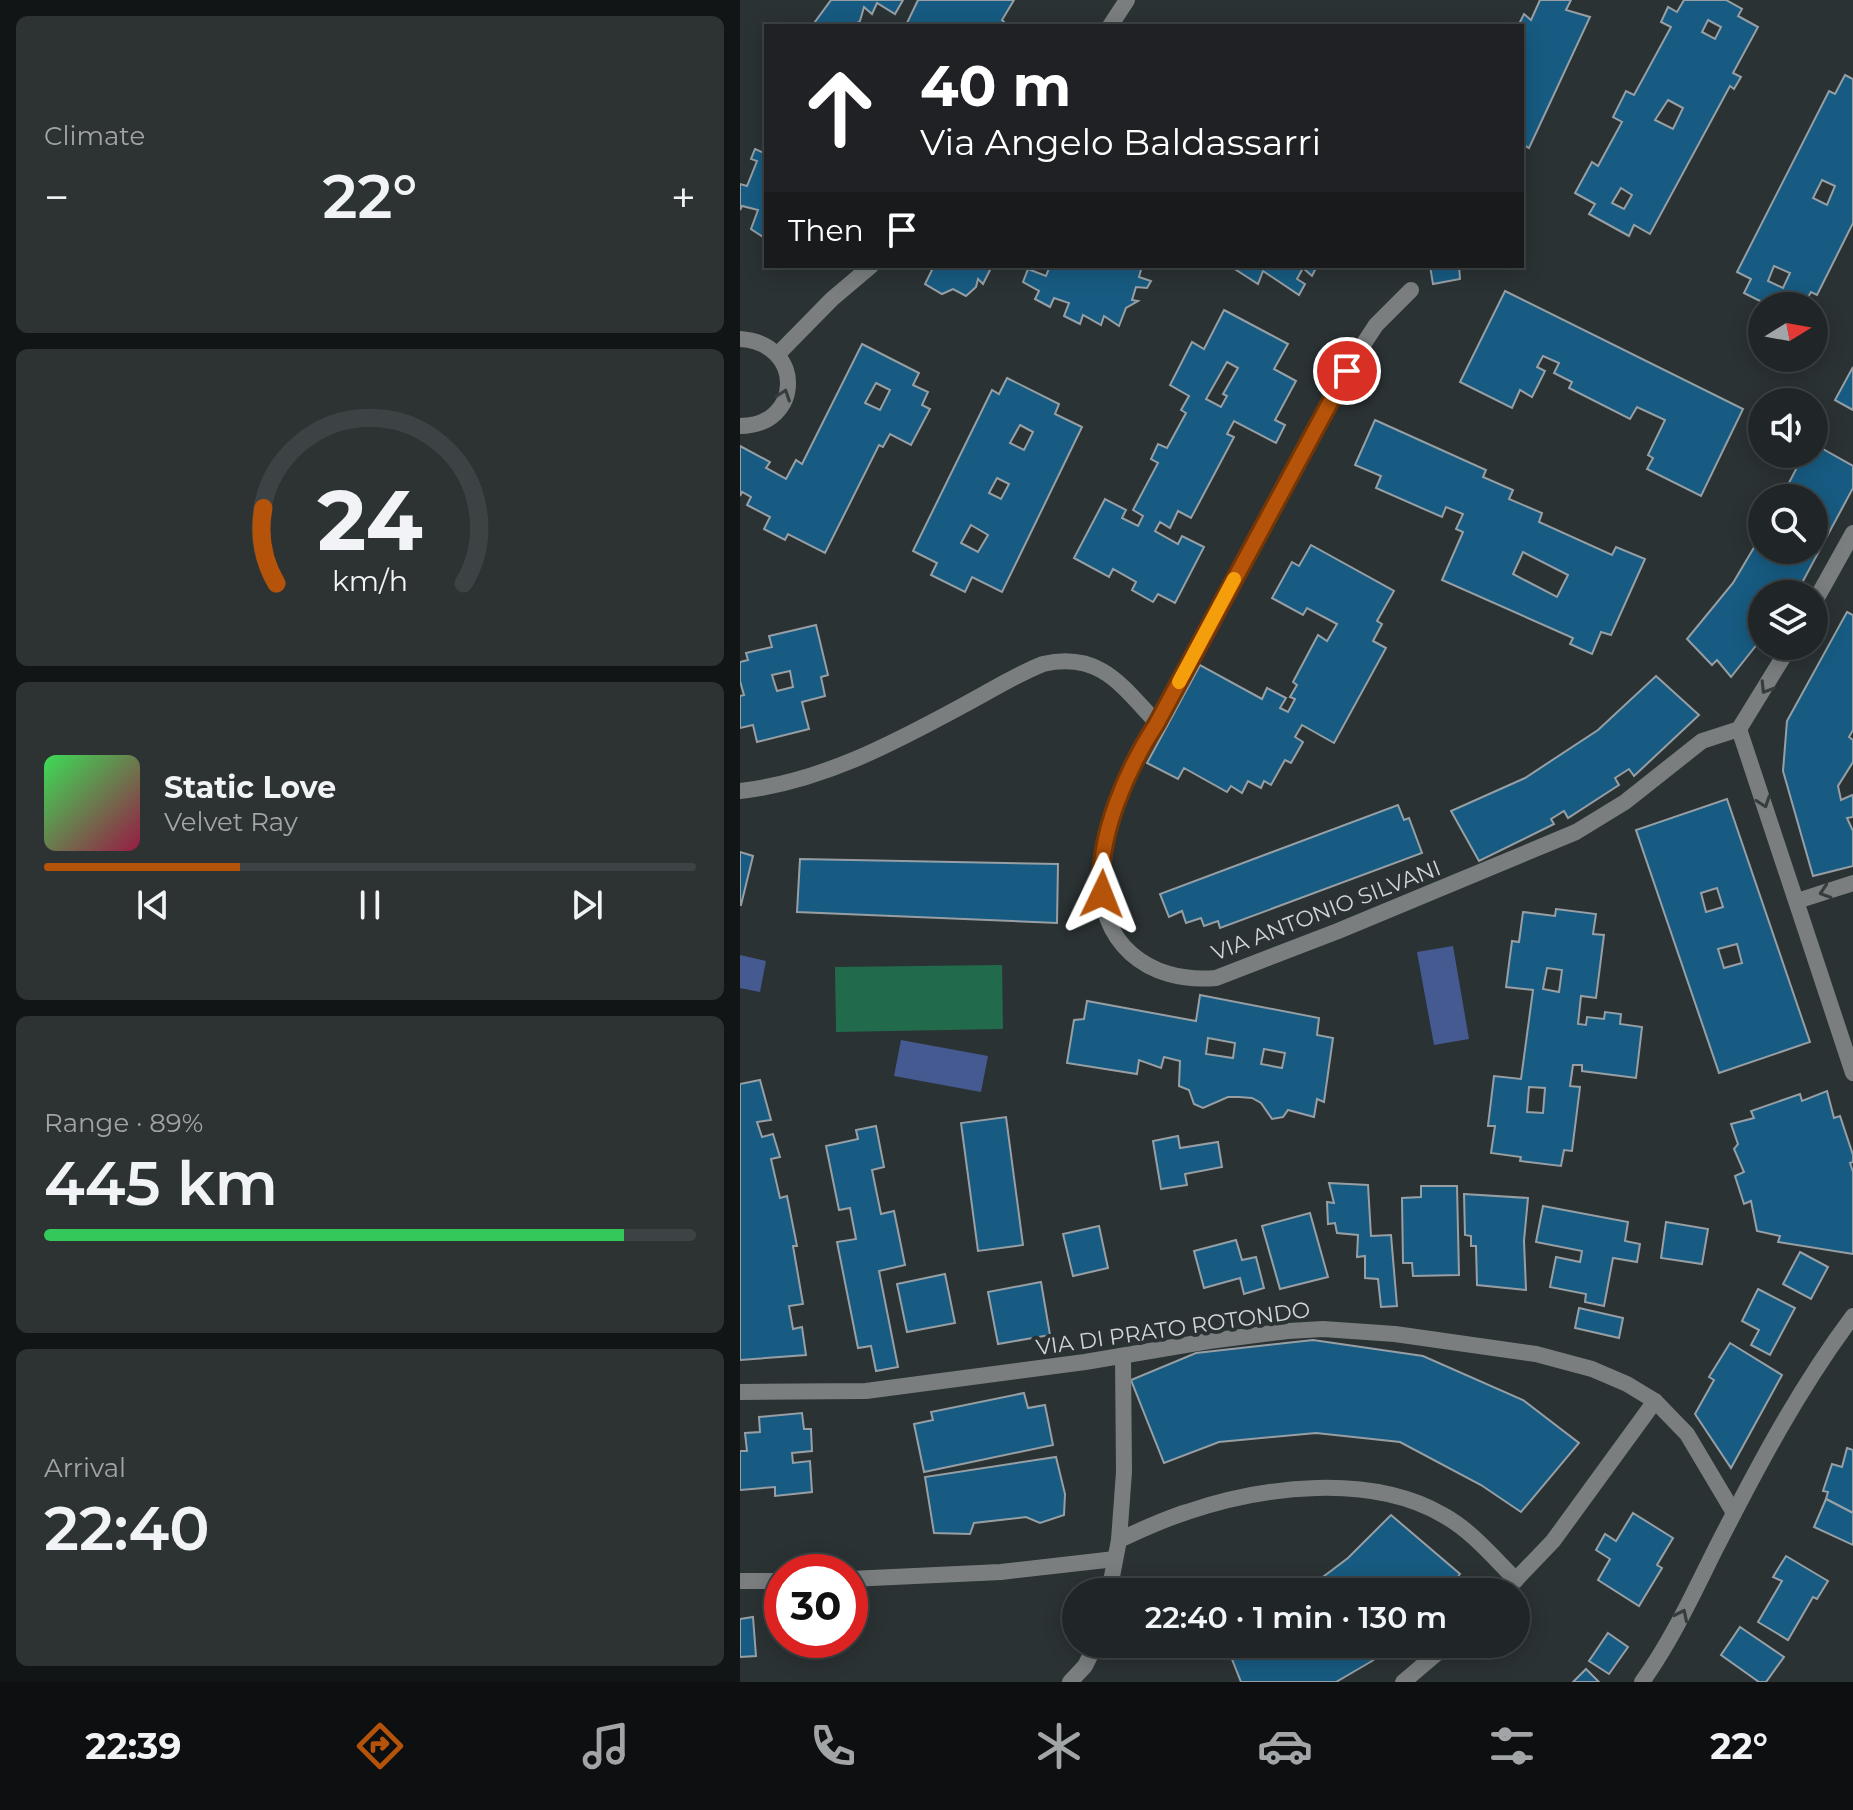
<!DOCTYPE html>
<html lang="en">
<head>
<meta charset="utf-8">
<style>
  body { margin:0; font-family:Montserrat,sans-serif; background:#2d3233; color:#f1f3f6; height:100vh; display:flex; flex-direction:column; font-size:30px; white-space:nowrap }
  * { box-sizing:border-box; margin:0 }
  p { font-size:26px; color:#a2a5a7 }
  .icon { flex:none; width:44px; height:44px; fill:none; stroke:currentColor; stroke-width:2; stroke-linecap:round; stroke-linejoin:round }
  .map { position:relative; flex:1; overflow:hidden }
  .details { display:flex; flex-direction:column; gap:16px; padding:16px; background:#121515; width:740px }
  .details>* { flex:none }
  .guide { position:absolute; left:24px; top:24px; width:760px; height:244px; border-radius:0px; box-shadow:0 4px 20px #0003,0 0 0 2px #3d4344; background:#202124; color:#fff; overflow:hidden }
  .needle { width:52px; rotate:79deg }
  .buttons { position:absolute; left:1008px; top:292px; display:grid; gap:16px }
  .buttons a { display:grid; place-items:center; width:80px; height:80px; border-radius:50%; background:#202627; box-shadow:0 4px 20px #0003,0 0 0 2px #3d4344; font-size:40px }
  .speed { position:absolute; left:24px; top:1554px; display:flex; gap:16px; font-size:40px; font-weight:700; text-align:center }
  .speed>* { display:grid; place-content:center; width:104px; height:104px; border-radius:50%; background:#202627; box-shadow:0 4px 20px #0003,0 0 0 2px #3d4344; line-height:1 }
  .speed .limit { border:12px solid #d22; background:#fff; color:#111 }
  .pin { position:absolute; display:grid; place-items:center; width:68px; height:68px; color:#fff; margin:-34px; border:4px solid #fff; border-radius:50%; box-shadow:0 2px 8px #0007 }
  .me { position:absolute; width:88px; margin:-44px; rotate:2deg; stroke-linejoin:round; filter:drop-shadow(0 0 6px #0008) }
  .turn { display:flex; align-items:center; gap:28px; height:168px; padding:0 24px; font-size:36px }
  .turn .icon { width:104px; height:104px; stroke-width:2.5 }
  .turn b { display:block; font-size:56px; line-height:68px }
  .then { display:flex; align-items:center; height:76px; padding:0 24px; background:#0003; gap:16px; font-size:30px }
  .big { font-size:60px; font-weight:600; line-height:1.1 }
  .details .tile { flex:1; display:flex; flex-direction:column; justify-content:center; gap:12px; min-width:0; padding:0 28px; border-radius:12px; background:#2d3233 }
  .details .dial { align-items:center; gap:0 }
  .dial svg { height:208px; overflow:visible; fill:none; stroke:#3d4344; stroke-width:7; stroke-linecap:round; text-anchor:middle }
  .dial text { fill:#f1f3f6; stroke:none }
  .song { display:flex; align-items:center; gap:24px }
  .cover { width:96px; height:96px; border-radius:12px; background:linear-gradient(135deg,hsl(130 70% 55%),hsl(340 70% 35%)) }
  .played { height:8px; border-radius:4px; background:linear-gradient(90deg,#b45309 30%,#3d4344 30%) }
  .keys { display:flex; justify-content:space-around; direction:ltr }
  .heat { display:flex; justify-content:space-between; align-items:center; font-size:44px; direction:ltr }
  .charge { height:12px; border-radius:6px; background:linear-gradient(90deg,#34c759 89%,#3d4344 0) }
  .trip { position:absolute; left:322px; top:1578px; width:468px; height:80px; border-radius:40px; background:#202627; box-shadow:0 4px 20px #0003,0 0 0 2px #3d4344; font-weight:600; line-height:80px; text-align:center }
  .tab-bar { display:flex; height:128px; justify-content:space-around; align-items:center; background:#0d0f10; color:#a2a5a7 }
  .tab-bar .icon { width:56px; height:56px }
  .tab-bar .active { color:#b45309 }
  .tab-bar b { font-size:36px; color:#f1f3f6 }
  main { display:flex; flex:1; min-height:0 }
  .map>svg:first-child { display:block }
  .green { fill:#226a4c }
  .water { fill:#445a90 }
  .building { fill:#175b82; stroke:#979fa4; stroke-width:2; fill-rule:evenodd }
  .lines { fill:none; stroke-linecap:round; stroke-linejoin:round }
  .street { stroke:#7a7e7e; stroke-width:16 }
  .oneway { stroke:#373d3f }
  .route-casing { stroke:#753606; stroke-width:20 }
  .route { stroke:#b45309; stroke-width:14 }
  .slow { stroke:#f59e0b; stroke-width:14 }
  .labels { text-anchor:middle; stroke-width:8; stroke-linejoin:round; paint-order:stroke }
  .street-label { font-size:22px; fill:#d0d5d6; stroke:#2b3234 }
</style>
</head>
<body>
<main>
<section class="details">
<div class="tile"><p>Climate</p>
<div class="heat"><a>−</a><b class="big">22°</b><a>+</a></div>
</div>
<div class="tile dial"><svg viewBox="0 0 100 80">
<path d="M14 69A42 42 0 1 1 86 69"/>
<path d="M14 69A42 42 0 0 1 9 40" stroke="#b45309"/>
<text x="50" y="56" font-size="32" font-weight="700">24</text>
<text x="50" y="72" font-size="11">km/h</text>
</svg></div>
<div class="tile">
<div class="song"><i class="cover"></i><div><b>Static Love</b><p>Velvet Ray</p></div></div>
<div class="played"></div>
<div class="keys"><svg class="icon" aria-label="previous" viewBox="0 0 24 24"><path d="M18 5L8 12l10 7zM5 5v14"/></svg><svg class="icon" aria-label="pause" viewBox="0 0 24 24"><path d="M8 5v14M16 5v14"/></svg><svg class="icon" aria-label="next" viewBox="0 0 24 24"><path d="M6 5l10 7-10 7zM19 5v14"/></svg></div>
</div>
<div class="tile"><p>Range · 89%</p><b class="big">445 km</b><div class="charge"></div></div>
<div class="tile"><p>Arrival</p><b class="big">22:40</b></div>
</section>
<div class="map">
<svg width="1113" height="1682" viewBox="0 0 1113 1682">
  <rect width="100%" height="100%" fill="#2b3234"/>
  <polygon class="green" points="262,965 263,1029 96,1032 95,967"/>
  <g class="water">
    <polygon points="713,946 729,1039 694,1045 677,952"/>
    <polygon points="0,955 26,961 20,992 0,988"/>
    <polygon points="161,1040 248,1056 241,1092 154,1076"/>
  </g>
  <g class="building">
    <polygon points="91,0 163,0 155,14 137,3 132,14 124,7 120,21 113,26 72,26"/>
    <polygon points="178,0 274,0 262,20 268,26 171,26 167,23"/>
    <polygon points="800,0 831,0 826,10 850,17 789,148 782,144 782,26 778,26 784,14 791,20"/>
    <path d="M944,0H986L1002,9L998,16L1018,27L993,73L1001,77L994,89L990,86L910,234L894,225L889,236L849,214L855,204L835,193L852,162L858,166L882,122L873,117L886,91L894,95L931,27L921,22L928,7L937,12ZM968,20L981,27L975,39L962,32ZM928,100L943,108L933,129L915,120ZM881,188L892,195L884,209L872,203Z"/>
    <path d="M1105,75L1113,79V223L1077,295L1071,292L1063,306H1030L1004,293L1011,279L997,272L1089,91L1095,94ZM1082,180L1095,186L1087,205L1073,198ZM1034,266L1050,273L1043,288L1028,281Z"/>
    <polygon points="15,149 24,153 26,149 26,239 11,229 18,210 2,206 0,210 0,184 7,186 17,161 11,159"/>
    <polygon points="194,266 252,266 243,284 238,279 236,287 226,296 213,289 202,294 185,284"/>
    <polygon points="310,266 402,266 399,277 411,281 407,288 396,287 392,300 398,301 386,308 379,326 364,316 361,325 343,315 340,324 324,316 329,303 314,298 310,307 295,299 299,291 283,282 288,269 306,276"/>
    <polygon points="490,266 577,266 572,276 563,268 557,279 565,284 559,295 523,271 518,284"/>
    <polygon points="690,266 719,266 720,279 693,284"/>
    <polygon points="765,291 1003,409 961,496 907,469 913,458 908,455 925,420 897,407 890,419 829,388 832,382 814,373 819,363 803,356 797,367 805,371 792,397 780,390 772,408 720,382"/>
    <path d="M484,310L548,344L534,369L556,381L535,420L545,425L536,443L494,421L487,434L494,437L451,518L438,511L430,528L420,522L415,531L438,544L442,536L464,547L435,603L418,594L413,602L392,590L396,582L373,569L369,577L334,558L365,499L386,510L382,518L398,526L403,516L393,510L418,463L411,459L418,444L427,448L446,413L441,410L449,396L430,385L452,342L464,349ZM487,362L498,368L483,394L487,396L481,407L466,399Z"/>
    <path d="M122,344L179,373L173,385L188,392L182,405L190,409L171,445L150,434L143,447L139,445L85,553L48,534L45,540L24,529L30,517L7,505L11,497L2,492L0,496V446L30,462L26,468L46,479L56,460L62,464ZM136,383L150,390L140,410L125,403Z"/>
    <polygon points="1113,367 1113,410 1095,400"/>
    <path d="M267,378L319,404L315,414L342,427L262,592L232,577L225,592L191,575L197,563L173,551L252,390L259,394ZM280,425L293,432L284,450L270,443ZM257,478L269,484L261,499L249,493ZM231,525L248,535L238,552L221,543Z"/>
    <path d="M635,420L746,470L743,477L773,490L769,499L802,513L799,522L872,555L876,547L905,559L871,635L861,632L852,654L830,644L833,638L702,580L723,532L716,529L723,514L706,507L702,517L636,488L641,476L615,465ZM783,552L828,575L817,597L773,574Z"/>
    <polygon points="1074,444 1113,466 1113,488 1056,594 1022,594 1022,638 991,677 977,660 972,665 947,639 993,583 1022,534 1022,550 1074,550 1074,498 1041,498 1064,454 1074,454"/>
    <polygon points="571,545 654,591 637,621 642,624 633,641 646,648 594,743 562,725 555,737 563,742 551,763 545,760 531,785 524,781 521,788 508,781 502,793 491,786 487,792 444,768 438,779 407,763 460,665 522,699 527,688 546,698 540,708 548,712 555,699 550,697 557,685 553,682 578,635 587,641 597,624 567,608 563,615 532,598 552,562 559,566"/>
    <polygon points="1107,612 1113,615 1113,730 1109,737 1113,740 1113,762 1098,786 1101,800 1112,795 1113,798 1113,817 1107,818 1113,831 1113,866 1073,876 1043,771 1047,721"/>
    <path d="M76,625L88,675L81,677L85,696L62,702L69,729L17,742L13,725L0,728V696L4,695L0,681V662L8,660L6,653L32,647L29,636ZM50,671L53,687L37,691L32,675Z"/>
    <polygon points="916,676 959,715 894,776 889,769 875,778 879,785 828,818 824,811 811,819 814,824 739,861 711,811 785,778 858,730"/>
    <path d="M987,799L1070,1042L979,1073L896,830ZM977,888L983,907L966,912L961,893ZM997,944L1002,963L984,968L978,949Z"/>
    <polygon points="658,805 664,820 669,818 682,853 480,928 478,921 464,926 461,918 446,923 442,911 429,917 420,894"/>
    <polygon points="0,852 13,856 1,905 0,905"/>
    <polygon points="60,859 318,864 317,923 57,912"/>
    <path d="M816,909L856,914L853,934L864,935L856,998L841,996L838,1024L846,1025L847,1017L864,1019L865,1012L881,1014L880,1024L902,1027L896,1078L842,1071V1065H833L830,1086L840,1087L832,1151L824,1150L821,1166L780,1161L781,1157L751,1153L755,1126H748L754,1076L781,1079L793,990L766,987L772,941L779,942L783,912L815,916ZM807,968L822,970L819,992L803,989ZM789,1087L805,1088L803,1113L787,1112Z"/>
    <path d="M460,995L579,1018L577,1035L593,1038L584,1102L577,1099L574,1117L548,1110L543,1117L532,1119L521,1103L512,1098L499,1097H488L463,1108L454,1104L449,1090L439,1086L440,1061L424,1057L421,1068L399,1060L397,1074L327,1063L334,1020L344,1019L347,1001L456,1021ZM468,1038L495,1043L493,1058L466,1054ZM524,1049L545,1053L542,1068L521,1064Z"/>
    <polygon points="20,1080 31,1120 17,1122 22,1137 33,1134 40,1157 31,1159 40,1198 47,1196 57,1246 53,1246 63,1304 49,1306 53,1329 62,1327 66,1355 0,1360 0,1084"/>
    <polygon points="1087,1091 1094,1118 1100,1116 1113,1155 1113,1162 1110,1163 1113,1172 1113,1254 1038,1242 1040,1236 1017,1231 1011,1201 1004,1204 995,1176 1004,1172 994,1149 998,1144 991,1124 1014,1118 1011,1111 1060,1094 1062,1101"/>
    <polygon points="266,1117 283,1245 238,1251 221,1123"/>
    <polygon points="136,1126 144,1167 132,1170 141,1214 154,1211 165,1265 139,1271 158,1367 136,1371 131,1346 118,1348 97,1242 116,1239 110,1208 99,1210 86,1146 118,1139 116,1130"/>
    <polygon points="438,1136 440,1148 478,1142 482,1167 445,1174 447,1185 421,1189 413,1141"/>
    <polygon points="589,1183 628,1185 631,1236 651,1235 657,1306 641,1307 638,1279 625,1278 625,1256 617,1257 618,1235 597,1233 595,1223 588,1224 587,1202 594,1203"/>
    <polygon points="681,1186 717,1186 719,1275 673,1276 672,1263 663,1263 662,1198 681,1197"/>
    <polygon points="724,1194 788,1198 784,1241 786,1290 737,1285 736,1246 731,1246 731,1236 725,1235"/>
    <polygon points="803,1206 888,1222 885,1241 900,1244 897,1262 873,1258 864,1306 845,1302 846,1294 810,1287 816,1257 840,1262 842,1251 796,1242"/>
    <polygon points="570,1213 588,1277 540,1289 522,1226"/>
    <polygon points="926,1222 968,1229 962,1264 921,1258"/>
    <polygon points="359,1226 368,1268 333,1276 323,1234"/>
    <polygon points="496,1240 502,1260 516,1257 524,1288 504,1294 500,1278 464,1288 454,1251"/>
    <polygon points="1060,1252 1088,1267 1071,1299 1043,1284"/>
    <polygon points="205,1274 215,1323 167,1332 157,1284"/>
    <polygon points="301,1282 310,1335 258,1344 248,1292"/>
    <polygon points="1018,1289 1055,1308 1030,1355 1011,1345 1019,1330 1002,1321"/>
    <polygon points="839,1308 883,1318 879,1338 835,1328"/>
    <polygon points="573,1340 683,1356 783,1400 839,1443 781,1512 741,1485 660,1442 576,1433 479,1442 424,1463 391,1380 456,1353"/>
    <polygon points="990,1343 1042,1375 991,1468 955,1414 974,1380 969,1377"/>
    <polygon points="284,1393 288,1408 305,1405 313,1445 184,1472 174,1424 193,1420 191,1412"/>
    <polygon points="62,1413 64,1429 71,1429 72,1451 52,1453 53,1463 70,1461 72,1492 35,1496 35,1487 0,1490 0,1451 7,1451 5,1433 20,1432 19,1417"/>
    <polygon points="1107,1448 1113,1450 1113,1513 1086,1499 1088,1492 1083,1491 1092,1464 1102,1467"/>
    <polygon points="316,1457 325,1494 324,1515 300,1523 286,1517 234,1523 230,1534 194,1533 185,1477"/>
    <polygon points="1086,1499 1113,1513 1113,1545 1074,1527"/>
    <polygon points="893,1513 933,1538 917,1565 922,1568 899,1606 858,1580 870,1559 856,1550 865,1534 876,1541"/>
    <polygon points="651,1515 720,1574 706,1592 563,1592 608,1558"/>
    <polygon points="1046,1556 1088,1581 1077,1599 1073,1597 1048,1640 1018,1622 1042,1581 1033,1577"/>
    <polygon points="13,1617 16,1656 0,1657 0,1619"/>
    <polygon points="1000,1627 1044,1657 1026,1682 1019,1682 981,1655"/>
    <polygon points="868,1633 888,1647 869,1674 849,1661"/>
    <polygon points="486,1644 654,1644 632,1661 596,1682 501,1682"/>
    <polygon points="846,1669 859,1682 833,1682"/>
  </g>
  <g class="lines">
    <g class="street">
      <polyline points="370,26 387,0"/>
      <path d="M0,339C65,343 63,426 0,426"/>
      <polyline points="38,354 92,299 131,266"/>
      <polyline points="1074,603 1113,533"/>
      <polyline points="417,723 613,360 636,325 671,290"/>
      <polyline points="999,729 1113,1073"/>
      <path d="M0,791C80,782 152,744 222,706C249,692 275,675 303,664C360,651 382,686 417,723C391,764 364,821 361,870C356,942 407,984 476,978L598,931L836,832L885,802L962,741L999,729L1050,646"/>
      <polyline points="1057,901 1113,883"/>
      <polyline points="0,1392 126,1391 345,1362 469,1341 548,1331 583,1329 655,1334 796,1354 852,1369 887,1384 915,1401 947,1434 994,1513"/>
      <polyline points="379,1540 384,1472 383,1356"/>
      <polyline points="110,1579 261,1572 375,1559"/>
      <polyline points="0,1581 42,1581"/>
      <path d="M369,1592L379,1540C401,1530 424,1519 447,1512C524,1486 630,1473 703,1515C732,1531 753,1557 776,1580"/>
      <polyline points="764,1592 813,1541 915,1401"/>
      <polyline points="330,1682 345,1666 356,1644"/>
      <polyline points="663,1682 708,1644"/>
      <path d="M902,1682C932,1640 953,1594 976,1548C1017,1468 1059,1388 1113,1316"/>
    </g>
  </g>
  <defs><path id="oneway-chevron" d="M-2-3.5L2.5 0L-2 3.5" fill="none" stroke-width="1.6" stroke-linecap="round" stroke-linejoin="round" transform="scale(2)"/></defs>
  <g class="oneway">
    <use href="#oneway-chevron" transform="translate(44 395) rotate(-71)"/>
    <use href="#oneway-chevron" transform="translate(1026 688) rotate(122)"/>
    <use href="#oneway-chevron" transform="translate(1024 802) rotate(71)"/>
    <use href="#oneway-chevron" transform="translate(1085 892) rotate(162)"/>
    <use href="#oneway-chevron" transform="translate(942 1615) rotate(-64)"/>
  </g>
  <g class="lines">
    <g class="route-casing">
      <path id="route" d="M362,894C356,838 387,769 417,723L607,371"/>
    </g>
    <use href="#route" class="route"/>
    <polyline class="slow" points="439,682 494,579"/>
  </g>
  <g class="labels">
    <g class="street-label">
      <text transform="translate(586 910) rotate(-21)" y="8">VIA ANTONIO SILVANI</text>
      <text transform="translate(433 1328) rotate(-8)" y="8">VIA DI PRATO ROTONDO</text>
    </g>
  </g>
</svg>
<div class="buttons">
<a><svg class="needle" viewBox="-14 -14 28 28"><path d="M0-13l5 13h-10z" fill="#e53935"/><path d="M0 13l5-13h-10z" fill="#a2a5a7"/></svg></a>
<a><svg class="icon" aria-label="sound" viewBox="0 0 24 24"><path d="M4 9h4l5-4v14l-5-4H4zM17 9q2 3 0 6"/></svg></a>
<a><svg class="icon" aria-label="search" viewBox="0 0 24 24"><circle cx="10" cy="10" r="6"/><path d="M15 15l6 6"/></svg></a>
<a><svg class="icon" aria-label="layers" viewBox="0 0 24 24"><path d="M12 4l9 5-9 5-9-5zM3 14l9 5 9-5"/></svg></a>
</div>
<div class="speed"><div class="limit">30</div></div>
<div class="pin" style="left:607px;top:371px;background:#d93025"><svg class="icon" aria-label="arrive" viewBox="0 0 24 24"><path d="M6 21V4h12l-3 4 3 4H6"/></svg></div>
<svg class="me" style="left:362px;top:894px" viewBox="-20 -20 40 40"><path d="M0-17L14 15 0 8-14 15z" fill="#b45309" stroke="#fff" stroke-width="4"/></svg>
<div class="trip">22:40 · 1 min · 130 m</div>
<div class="guide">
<div class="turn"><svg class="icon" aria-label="ahead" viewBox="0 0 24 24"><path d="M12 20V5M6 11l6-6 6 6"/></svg><div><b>40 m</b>Via Angelo Baldassarri</div></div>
<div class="then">Then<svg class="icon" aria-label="arrive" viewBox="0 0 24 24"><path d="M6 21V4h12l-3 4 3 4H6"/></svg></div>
</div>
</div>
</main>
<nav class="tab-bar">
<b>22:39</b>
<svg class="icon active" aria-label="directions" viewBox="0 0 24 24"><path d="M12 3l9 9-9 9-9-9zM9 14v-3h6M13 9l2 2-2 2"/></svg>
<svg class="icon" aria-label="music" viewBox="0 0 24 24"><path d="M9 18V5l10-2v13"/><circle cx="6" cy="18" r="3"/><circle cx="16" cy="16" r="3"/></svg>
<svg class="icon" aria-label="phone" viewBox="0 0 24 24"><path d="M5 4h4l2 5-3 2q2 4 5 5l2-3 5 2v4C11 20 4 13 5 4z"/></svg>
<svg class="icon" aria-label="climate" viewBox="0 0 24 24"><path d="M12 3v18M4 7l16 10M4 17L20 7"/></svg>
<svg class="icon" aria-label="car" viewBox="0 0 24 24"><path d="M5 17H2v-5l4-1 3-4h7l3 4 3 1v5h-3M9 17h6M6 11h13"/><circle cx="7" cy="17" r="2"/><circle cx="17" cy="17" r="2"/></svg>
<svg class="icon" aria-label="filters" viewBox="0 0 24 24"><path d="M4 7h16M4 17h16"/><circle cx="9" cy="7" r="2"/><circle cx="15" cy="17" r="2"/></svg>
<b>22°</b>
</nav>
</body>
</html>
